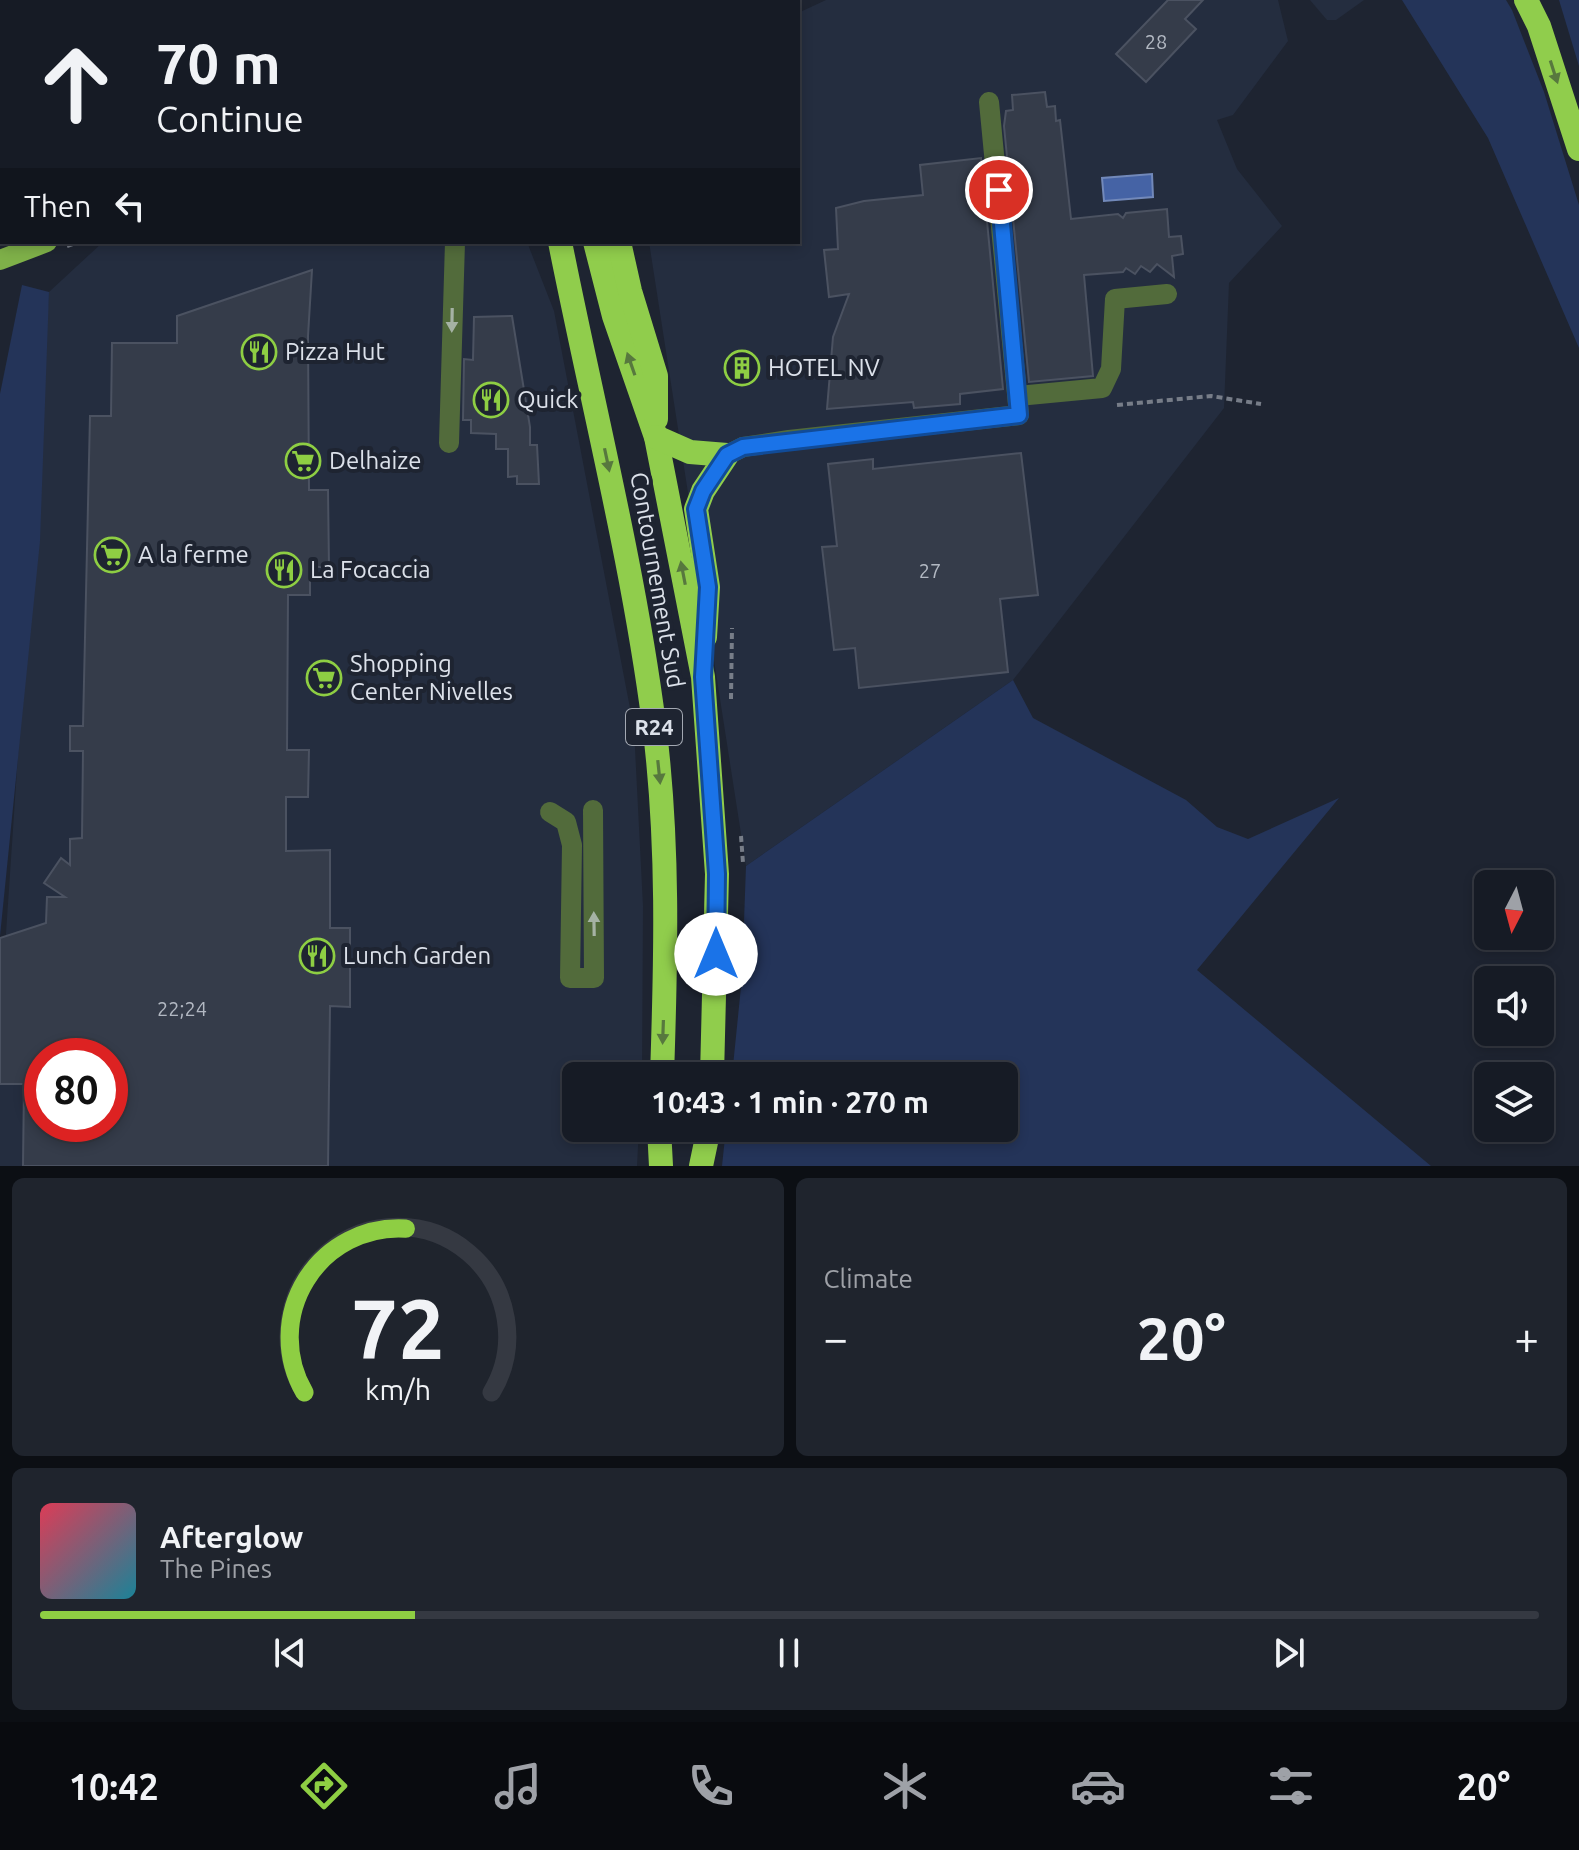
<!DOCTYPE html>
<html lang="en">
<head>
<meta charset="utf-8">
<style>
  body { margin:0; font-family:Ubuntu,sans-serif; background:#1f242d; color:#f1f3f6; height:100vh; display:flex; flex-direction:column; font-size:30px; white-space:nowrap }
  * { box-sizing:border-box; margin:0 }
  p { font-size:26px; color:#9ea1a7 }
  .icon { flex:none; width:44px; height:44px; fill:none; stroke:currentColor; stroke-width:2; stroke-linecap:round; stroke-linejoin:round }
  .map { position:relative; height:1166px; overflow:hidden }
  .side { display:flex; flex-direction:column; gap:12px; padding:12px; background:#0c0f14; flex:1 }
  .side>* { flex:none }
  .hud { position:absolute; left:0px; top:0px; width:800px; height:244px; box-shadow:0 4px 12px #0003,0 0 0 2px #353942; background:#161b25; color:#f1f3f6; overflow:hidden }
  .needle { width:52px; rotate:186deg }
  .buttons { position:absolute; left:1474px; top:870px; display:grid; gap:16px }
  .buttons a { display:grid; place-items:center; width:80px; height:80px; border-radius:12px; background:#161b25; box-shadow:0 4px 12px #0003,0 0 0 2px #353942; font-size:40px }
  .speed { position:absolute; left:24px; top:1038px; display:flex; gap:16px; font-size:40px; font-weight:700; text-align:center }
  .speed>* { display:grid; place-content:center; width:104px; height:104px; border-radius:50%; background:#161b25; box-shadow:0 4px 12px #0003,0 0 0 2px #353942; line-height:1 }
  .speed .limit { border:12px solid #d22; background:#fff; color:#111 }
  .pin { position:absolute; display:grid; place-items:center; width:68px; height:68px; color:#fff; margin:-34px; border:4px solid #fff; border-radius:50%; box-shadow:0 2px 8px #0007 }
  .me { position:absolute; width:88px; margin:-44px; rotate:0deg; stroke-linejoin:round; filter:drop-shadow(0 0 6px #0008) }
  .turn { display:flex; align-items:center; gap:28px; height:168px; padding:0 24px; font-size:36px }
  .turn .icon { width:104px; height:104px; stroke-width:2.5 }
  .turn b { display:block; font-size:56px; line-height:68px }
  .then { display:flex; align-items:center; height:76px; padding:0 24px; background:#0003; gap:16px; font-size:30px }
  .big { font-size:60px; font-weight:700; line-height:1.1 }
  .side .tile { flex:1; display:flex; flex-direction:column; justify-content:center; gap:12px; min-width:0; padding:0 28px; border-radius:12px; background:#1f242d }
  .side .dial { align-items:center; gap:0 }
  .dial svg { height:208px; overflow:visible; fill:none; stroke:#353942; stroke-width:7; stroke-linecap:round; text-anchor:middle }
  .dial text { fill:#f1f3f6; stroke:none }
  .song { display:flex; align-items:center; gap:24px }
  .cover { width:96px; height:96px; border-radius:12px; background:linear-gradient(135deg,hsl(350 70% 55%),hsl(190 70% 35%)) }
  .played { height:8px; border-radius:4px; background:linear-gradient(90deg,#8ece43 25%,#353942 25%) }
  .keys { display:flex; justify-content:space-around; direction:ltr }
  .heat { display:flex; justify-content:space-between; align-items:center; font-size:44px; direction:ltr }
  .side .tiles { flex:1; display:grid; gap:12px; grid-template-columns:1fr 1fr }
  .tile:last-child { grid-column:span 2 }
  .trip { position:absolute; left:562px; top:1062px; width:456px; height:80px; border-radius:12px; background:#161b25; box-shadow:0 4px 12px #0003,0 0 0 2px #353942; font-weight:700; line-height:80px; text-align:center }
  .menu { display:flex; height:128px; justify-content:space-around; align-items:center; background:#090b0f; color:#9ea1a7 }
  .menu .icon { width:56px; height:56px }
  .menu .active { color:#8ece43 }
  .menu b { font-size:36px; color:#f1f3f6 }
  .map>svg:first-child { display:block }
  .built { fill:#242d3f; fill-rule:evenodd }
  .green { fill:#243459 }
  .water { fill:#4563a5; stroke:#7289ba; stroke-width:2 }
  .building { fill:#353c4a; stroke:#4b5261; stroke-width:2; fill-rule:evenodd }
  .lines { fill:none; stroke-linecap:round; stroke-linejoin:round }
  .path { stroke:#777d88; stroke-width:4; stroke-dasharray:6 4; stroke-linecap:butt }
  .minor { stroke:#526b3b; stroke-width:20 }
  .major { stroke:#7fb149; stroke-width:20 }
  .highway { stroke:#90cd4c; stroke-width:24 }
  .oneway { fill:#57783e }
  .oneway2 { fill:#a5b2a4 }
  .route-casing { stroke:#114b97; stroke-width:20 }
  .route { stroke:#1a73e8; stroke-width:14 }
  .labels { text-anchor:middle; stroke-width:8; stroke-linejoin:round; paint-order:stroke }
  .number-label { font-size:20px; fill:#b2b8c2 }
  .shield { fill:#1e2431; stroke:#a3a8b2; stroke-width:2 }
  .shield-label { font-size:22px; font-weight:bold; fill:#dce1ea }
  .poi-label { font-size:24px; fill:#dce1ea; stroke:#1e2431; text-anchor:start }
  .street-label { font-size:24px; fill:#dce1ea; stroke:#1e2431 }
</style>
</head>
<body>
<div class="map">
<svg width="1579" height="1166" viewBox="0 0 1579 1166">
  <rect width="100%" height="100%" fill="#1e2431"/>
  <g class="built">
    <polygon points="826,0 1278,0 1288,41 1233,115 1217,120 1237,169 1282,226 1229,283 1224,408 1013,680 746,866 649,242 798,242 798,13"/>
    <polygon points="1310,0 1364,0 1336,20 1327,20"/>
    <path d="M103,242H527L554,311L634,729L643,906L642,1076H576V1128H639L637,1166H0V1023L49,292ZM42,1056H110V1124H42Z"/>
  </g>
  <g class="green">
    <polygon points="1402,0 1506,0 1512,10 1544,92 1579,205 1579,348 1488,138"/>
    <polygon points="1559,0 1579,0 1579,66"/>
    <polygon points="22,285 49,292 40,541 0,936 0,394"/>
    <polygon points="1013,680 1033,718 1186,800 1217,827 1248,839 1339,798 1197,970 1431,1166 722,1166 726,1128 1004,1128 1004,1076 732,1076 742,977 746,866"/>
  </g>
  <polygon class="water" points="1152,174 1153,197 1104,201 1102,178"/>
  <g class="building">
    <polygon points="1168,0 1203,0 1185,19 1196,29 1146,82 1116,54"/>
    <polygon points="1045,92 1047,107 1055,106 1056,121 1060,120 1071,219 1118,214 1123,218 1126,213 1167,209 1169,237 1181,236 1183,254 1172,256 1174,277 1157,264 1150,272 1141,266 1135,274 1126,268 1123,272 1084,275 1093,376 1029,382 1004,126 1006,111 1013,110 1012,95"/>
    <polygon points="981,158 1003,389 960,394 960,404 914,408 913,402 827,409 833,337 849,294 829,297 824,250 838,249 836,208 864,201 923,195 920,165"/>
    <path d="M312,270L308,336L309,490H328L329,568L310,566V595H288L287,750H309L308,797H286V851L330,850V928H350V1007L330,1006L328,1166H23L24,1084H0V938L46,923L47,897H65L44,883L61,858L70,865V839L82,838L83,751H70V726H83L90,416H111L112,343H177V316ZM42,1056H110V1124H42Z"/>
    <polygon points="512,316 530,427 530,445 537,445 539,484 517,484 517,476 508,477 508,449 496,449 496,434 471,433 471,420 463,420 464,359 473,360 474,317"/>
    <polygon points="1021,453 1038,595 1000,599 1008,672 859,688 855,648 834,650 822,547 837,546 828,464 873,459 873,469"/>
  </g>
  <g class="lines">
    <g class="path">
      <polyline points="182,2 182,0"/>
      <polyline points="67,246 79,242"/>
      <polyline points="1117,405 1211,396 1261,404"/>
      <polyline points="731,699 732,628"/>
      <polyline points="741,836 743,863"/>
      <polyline points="741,987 743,928"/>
    </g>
    <g class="minor">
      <polyline points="0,166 2,165"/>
      <polyline points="1018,396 1102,388 1111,369 1115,299 1167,294"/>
      <polyline points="449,443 455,242"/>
      <polyline points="727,455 743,447 789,440 1019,415 989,102"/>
      <polyline points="550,812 566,822 572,845 570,978 594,978 593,810"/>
    </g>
    <g class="major">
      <polyline points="0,229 2,228"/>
      <polyline points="0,260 47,242"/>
    </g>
    <g class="highway">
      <polyline points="1526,0 1539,26 1579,149"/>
      <polyline points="460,2 460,0"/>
      <polyline points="656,2 658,0"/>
      <polyline points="726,2 728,0"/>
      <path d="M560,242C592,403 633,562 654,724C669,842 666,958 662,1076"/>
      <polyline points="595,242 614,316 656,437 703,677 717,874 712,1076"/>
      <polyline points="619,242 630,291 656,376 656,419"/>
      <polyline points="656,437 690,452 727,455 703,491 696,509 708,587 705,637"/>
      <polyline points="659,1128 661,1166"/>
      <polyline points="701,1166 709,1128"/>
    </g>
  </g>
  <defs><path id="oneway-solid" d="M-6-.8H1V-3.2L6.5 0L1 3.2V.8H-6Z" transform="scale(2)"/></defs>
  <g class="oneway">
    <use href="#oneway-solid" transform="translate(1554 72) rotate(72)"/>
    <use href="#oneway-solid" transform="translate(631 364) rotate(-109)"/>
    <use href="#oneway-solid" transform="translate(607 460) rotate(78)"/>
    <use href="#oneway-solid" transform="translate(683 573) rotate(-101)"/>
    <use href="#oneway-solid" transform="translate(659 772) rotate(84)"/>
    <use href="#oneway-solid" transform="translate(663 1032) rotate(92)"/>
  </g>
  <g class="oneway2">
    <use href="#oneway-solid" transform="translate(452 320) rotate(91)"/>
    <use href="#oneway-solid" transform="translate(594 924) rotate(-91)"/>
  </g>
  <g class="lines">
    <g class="route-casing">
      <polyline id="route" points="716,954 717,874 703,677 708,587 696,509 703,491 727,455 743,447 1019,415 999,190"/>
    </g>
    <use href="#route" class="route"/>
  </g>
  <defs>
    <g id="restaurant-ring" transform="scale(1.8)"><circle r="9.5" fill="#1e2431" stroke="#8ece43" stroke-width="1.5"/><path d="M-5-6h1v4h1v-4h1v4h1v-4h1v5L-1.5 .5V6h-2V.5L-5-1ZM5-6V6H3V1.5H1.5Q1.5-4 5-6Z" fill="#8ece43"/></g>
    <g id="building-ring" transform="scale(1.8)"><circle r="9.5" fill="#1e2431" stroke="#8ece43" stroke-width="1.5"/><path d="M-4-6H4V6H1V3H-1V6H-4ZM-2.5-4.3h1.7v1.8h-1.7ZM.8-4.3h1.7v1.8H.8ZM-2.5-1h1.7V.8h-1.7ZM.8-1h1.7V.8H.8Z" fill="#8ece43"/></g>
    <g id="supermarket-ring" transform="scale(1.8)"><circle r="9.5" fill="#1e2431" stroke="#8ece43" stroke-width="1.5"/><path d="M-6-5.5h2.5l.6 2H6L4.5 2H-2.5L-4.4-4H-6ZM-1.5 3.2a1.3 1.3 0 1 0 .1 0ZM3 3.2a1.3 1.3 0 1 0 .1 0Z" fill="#8ece43"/></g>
  </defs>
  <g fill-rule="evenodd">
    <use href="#restaurant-ring" x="259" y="352"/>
    <use href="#building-ring" x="742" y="368"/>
    <use href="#restaurant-ring" x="491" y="400"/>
    <use href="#supermarket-ring" x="303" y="461"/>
    <use href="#supermarket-ring" x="112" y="555"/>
    <use href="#restaurant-ring" x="284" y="570"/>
    <use href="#supermarket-ring" x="324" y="678"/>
    <use href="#restaurant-ring" x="317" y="956"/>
  </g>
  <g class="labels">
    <g class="number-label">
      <text x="1156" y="49">28</text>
      <text x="930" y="578">27</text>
      <text x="182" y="1016">22;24</text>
    </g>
    <rect class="shield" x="626" y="709" width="56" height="36" rx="6"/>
    <g class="shield-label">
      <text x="654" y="735">R24</text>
    </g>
    <g class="poi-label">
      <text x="285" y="360">Pizza Hut</text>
      <text x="768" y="376">HOTEL NV</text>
      <text x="517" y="408">Quick</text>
      <text x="329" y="469">Delhaize</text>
      <text x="138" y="563">A la ferme</text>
      <text x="310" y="578">La Focaccia</text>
      <text x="350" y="672">Shopping<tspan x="350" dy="28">Center Nivelles</tspan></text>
      <text x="343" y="964">Lunch Garden</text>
    </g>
    <g class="street-label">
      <text transform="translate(657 580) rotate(80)" y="8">Contournement Sud</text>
    </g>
  </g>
</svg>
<div class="buttons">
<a><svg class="needle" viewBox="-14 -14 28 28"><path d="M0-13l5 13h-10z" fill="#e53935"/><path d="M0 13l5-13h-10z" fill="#9ea1a7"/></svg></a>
<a><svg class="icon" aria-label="sound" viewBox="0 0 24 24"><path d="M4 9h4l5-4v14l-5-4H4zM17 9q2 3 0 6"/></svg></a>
<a><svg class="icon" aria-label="layers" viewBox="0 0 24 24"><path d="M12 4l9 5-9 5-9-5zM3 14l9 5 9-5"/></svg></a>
</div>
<div class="speed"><div class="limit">80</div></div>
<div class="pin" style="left:999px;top:190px;background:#d93025"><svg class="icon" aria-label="arrive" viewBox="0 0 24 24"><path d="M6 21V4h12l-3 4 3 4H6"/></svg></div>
<svg class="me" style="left:716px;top:954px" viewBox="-20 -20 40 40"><circle r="19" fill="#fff"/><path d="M0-13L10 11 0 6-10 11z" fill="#1a73e8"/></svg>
<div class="trip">10:43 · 1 min · 270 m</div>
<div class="hud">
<div class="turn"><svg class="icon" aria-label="ahead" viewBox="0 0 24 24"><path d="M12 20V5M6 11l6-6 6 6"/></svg><div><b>70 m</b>Continue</div></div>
<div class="then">Then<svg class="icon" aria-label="left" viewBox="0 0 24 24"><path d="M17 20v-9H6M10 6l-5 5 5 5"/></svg></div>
</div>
</div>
<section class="side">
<div class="tiles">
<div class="tile dial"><svg viewBox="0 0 100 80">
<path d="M14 69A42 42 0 1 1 86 69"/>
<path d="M14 69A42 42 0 0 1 53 6" stroke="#8ece43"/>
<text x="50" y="56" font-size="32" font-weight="700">72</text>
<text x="50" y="72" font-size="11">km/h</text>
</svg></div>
<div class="tile"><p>Climate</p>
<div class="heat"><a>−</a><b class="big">20°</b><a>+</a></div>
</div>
<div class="tile">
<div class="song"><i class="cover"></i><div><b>Afterglow</b><p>The Pines</p></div></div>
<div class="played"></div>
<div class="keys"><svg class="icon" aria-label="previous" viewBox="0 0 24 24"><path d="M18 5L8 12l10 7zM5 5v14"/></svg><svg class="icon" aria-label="pause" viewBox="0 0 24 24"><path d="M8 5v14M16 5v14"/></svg><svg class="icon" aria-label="next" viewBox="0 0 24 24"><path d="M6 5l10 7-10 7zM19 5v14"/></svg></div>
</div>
</div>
</section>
<nav class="menu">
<b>10:42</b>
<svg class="icon active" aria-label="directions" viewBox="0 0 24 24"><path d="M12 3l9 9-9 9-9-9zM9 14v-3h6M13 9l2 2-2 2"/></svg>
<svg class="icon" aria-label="music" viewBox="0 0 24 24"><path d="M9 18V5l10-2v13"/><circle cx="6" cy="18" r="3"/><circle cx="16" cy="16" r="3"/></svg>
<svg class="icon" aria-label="phone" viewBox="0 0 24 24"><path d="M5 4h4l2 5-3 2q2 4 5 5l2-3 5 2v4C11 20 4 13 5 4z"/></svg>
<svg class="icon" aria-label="climate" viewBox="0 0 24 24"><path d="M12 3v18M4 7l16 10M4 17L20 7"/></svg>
<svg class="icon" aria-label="car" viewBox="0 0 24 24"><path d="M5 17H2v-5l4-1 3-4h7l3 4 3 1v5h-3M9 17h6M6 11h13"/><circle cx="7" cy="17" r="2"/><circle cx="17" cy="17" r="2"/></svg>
<svg class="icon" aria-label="filters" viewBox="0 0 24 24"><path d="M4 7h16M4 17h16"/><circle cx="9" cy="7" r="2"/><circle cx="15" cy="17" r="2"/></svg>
<b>20°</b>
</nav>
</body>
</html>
